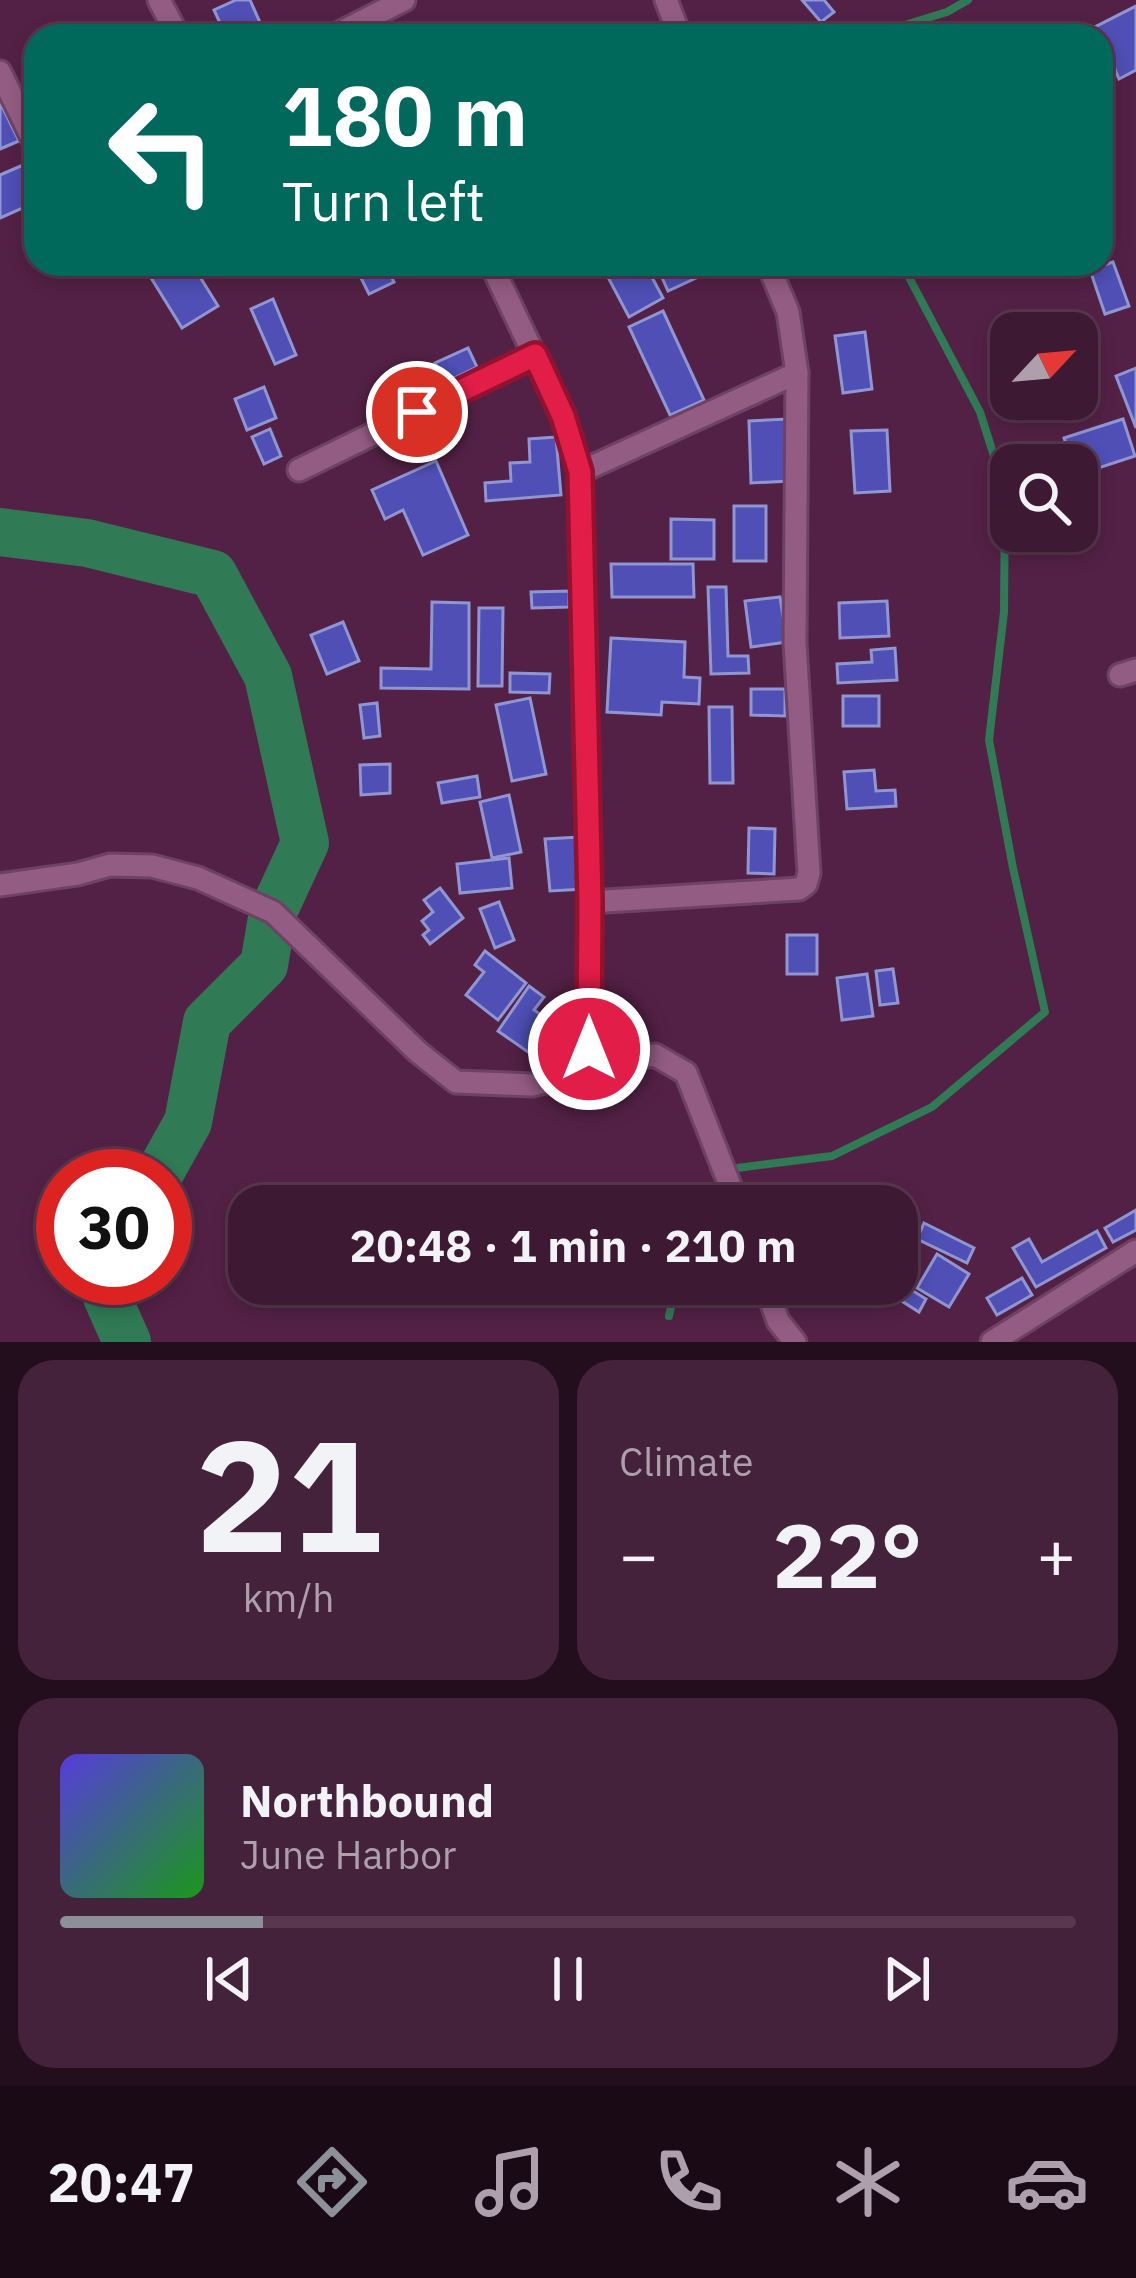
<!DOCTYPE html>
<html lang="en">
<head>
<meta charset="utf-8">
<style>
  body { margin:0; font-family:"IBM Plex Sans",sans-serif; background:#45223c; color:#f1f3f6; height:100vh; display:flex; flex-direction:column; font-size:45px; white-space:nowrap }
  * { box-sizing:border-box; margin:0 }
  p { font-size:39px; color:#ada0ac }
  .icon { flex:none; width:66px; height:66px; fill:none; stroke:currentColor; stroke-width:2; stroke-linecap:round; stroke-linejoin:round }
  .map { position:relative; height:1342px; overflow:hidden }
  .side { display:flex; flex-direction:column; gap:18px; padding:18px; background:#220e1d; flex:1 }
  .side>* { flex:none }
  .hud { position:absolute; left:24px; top:24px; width:1089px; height:252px; border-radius:36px; box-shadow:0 6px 18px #0003,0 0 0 3px #57384f; background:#00695c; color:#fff; overflow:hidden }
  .needle { width:78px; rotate:64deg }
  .controls { position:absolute; left:990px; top:312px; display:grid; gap:24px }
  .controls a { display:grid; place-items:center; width:108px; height:108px; border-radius:24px; background:#3e1934; box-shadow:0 6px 18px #0003,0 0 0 3px #57384f; font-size:60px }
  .speed { position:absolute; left:36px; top:1149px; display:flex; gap:24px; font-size:60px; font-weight:700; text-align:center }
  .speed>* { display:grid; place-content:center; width:156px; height:156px; border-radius:50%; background:#3e1934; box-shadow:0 6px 18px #0003,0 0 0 3px #57384f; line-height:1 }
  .speed .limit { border:18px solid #d22; background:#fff; color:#111 }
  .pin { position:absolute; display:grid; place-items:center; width:102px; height:102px; color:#fff; margin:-51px; border:6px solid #fff; border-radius:50%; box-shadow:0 3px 12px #0007 }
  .me { position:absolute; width:132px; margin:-66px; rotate:0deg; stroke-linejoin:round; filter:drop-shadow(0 0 9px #0008) }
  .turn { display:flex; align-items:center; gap:42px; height:252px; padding:0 60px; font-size:54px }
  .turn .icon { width:156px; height:156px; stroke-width:2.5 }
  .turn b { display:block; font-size:84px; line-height:102px }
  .big { font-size:90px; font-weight:700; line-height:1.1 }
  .side .widget { flex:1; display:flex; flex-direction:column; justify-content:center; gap:18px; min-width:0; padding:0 42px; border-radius:36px; background:#45223c }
  .side .dial { align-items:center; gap:0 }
  .dial b { font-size:156px; line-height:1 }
  .song { display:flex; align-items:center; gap:36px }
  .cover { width:144px; height:144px; border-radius:18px; background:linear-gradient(135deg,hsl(250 70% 55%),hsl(120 70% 35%)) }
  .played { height:12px; border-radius:6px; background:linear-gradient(90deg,#8c9099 20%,#57384f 20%) }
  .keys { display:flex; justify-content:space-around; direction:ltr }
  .heat { display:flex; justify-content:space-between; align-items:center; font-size:66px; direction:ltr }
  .side .tiles { flex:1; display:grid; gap:18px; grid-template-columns:1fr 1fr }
  .widget:last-child { grid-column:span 2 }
  .trip { position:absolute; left:228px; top:1185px; width:690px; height:120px; border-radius:36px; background:#3e1934; box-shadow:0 6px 18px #0003,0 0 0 3px #57384f; font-weight:700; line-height:120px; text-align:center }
  .menu { display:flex; height:192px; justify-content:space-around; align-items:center; background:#190a15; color:#ada0ac }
  .menu .icon { width:84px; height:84px }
  .menu .selected { color:#8c9099 }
  .menu b { font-size:54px; color:#f1f3f6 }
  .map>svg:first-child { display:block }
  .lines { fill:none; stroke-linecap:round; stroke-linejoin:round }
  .stream { stroke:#307a55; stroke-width:8 }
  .river { stroke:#307a55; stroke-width:48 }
  .building { fill:#4f4fb5; stroke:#9096d2; stroke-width:3 }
  .street-casing { stroke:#6d4262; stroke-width:27 }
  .street { stroke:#935c82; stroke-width:21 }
  .route-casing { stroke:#92132f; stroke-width:30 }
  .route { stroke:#e11d48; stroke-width:21 }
</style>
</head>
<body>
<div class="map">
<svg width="1136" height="1342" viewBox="0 0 1136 1342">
  <rect width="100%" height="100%" fill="#532145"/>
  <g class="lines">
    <g class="stream">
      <polyline points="881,36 885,31 947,12 968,0"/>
      <polyline points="729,1169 832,1156 932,1107 1045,1012 1013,868 989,740 1004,612 1005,491 980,412 902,264"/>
      <polyline points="708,1206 721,1180"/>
      <polyline points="669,1316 676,1284"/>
    </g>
    <g class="river">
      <polyline points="0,532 87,543 213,574 268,676 305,843 273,912 264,965 207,1022 188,1122 158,1176"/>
      <polyline points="117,1278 107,1297 127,1342"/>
    </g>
  </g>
  <g class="building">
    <polygon points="236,0 250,0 266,36 226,36 214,10"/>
    <polygon points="802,0 824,0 834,12 821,22"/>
    <polygon points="1136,6 1136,70 1119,79 1101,36 1093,28"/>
    <polygon points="0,102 19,141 0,149"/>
    <polygon points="30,162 36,175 36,202 0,218 0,175"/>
    <polygon points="1113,262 1129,306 1105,314 1090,270"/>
    <polygon points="150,264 192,264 218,306 182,328 145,268"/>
    <polygon points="354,264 385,264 394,282 369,294"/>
    <polygon points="601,264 645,264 663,298 629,317"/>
    <polygon points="656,264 690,264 696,278 668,291"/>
    <polygon points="273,299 296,355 275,364 251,309"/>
    <polygon points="663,311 704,400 670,415 629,327"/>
    <polygon points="865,332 872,389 843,393 835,336"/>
    <polygon points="468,348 477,367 444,383 435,363"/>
    <polygon points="1136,368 1136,428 1116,376"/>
    <polygon points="264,387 276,418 247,430 235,399"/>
    <polygon points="788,419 790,481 751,483 749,421"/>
    <polygon points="1123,419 1135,456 1077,475 1077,465 1073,465 1064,438"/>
    <polygon points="270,429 281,456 264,464 252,437"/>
    <polygon points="887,430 890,491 855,493 851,431"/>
    <polygon points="556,437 561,495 486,501 485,483 511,481 510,463 530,462 529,439"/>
    <polygon points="436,461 468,535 423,555 403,510 385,519 372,490"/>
    <rect x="734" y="506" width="32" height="55"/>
    <polygon points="671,519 714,520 714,559 671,559"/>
    <polygon points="611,564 693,564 694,597 612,597"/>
    <polygon points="708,587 726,587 728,656 748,656 749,673 711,674"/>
    <polygon points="569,591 569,607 532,608 531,592"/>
    <polygon points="780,597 787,642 751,647 745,601"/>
    <polygon points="887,601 889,636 840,638 839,603"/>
    <polygon points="432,602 469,603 469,689 381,688 381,668 431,669"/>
    <polygon points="479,608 503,608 502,686 478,686"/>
    <polygon points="343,622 359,661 327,674 311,635"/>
    <polygon points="611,638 685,642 684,677 700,678 699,704 662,702 661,715 607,712"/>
    <polygon points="895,648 897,680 838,683 837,664 872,662 871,650"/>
    <polygon points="510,673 550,674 549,693 510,692"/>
    <polygon points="751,689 785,689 785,716 751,715"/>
    <rect x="843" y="696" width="36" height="30"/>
    <polygon points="530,698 546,774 512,781 496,705"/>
    <polygon points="377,703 380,736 364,738 360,705"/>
    <polygon points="709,707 732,707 733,783 710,783"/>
    <polygon points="390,764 390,793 361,795 360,765"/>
    <polygon points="874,770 876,791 895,790 896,806 847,809 844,772"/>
    <polygon points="477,776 480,797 442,803 438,783"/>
    <polygon points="509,795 521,852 492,858 480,802"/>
    <polygon points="749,828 775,829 774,874 748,873"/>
    <polygon points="580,837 584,889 550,891 545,839"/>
    <polygon points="509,858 512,888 460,893 457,864"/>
    <polygon points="440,888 463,918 430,944 423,935 429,930 422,921 433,912 424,900"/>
    <polygon points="499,902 514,940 495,948 480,909"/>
    <rect x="787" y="935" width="30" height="39"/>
    <polygon points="485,951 526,983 498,1020 466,995 484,972 475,965"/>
    <polygon points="893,969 898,1003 880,1005 876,971"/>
    <polygon points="867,974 873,1016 842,1020 837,978"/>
    <polygon points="529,986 544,997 534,1010 550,1021 528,1052 498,1031"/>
    <polygon points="1136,1210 1136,1230 1113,1242 1105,1228"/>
    <polygon points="924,1223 974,1248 967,1263 917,1239"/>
    <polygon points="1097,1231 1106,1248 1036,1287 1013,1248 1029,1239 1042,1262"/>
    <polygon points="937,1254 969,1274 949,1307 917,1288"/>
    <polygon points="1022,1278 1032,1295 997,1315 987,1298"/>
    <polygon points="897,1281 926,1299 919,1312 878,1286"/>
  </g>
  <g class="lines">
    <g class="street-casing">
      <g id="street">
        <polyline points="159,0 178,36"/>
        <polyline points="666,0 680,36"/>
        <polyline points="333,36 404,0"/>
        <polyline points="0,72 36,146"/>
        <polyline points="299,470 535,355"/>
        <polyline points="580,472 797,373"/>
        <polyline points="1120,675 1136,670"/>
        <polyline points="0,885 78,874 110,865 152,866 198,878 273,912 418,1052 456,1082 532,1085 558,1079 585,1063 589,1049 590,902 580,472 563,416 491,264"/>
        <polyline points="590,902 799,889 806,884 809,873 795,643 797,373 788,312 768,264"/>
        <polyline points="585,1063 655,1055 686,1073 738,1206"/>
        <polyline points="765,1284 778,1321 795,1342"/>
        <polyline points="992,1342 1136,1251"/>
      </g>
    </g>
    <use href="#street" class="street"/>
  </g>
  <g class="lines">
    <g class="route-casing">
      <polyline id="route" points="417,412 535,355 563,416 580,472 590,902 589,1049"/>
    </g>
    <use href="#route" class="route"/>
  </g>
</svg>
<div class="controls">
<a><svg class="needle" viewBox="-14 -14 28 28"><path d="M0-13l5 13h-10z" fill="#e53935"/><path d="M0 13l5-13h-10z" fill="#ada0ac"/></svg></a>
<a><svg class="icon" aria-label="search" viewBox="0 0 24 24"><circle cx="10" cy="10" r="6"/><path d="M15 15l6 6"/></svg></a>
</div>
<div class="speed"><div class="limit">30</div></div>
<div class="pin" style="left:417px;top:412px;background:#d93025"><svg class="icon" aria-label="arrive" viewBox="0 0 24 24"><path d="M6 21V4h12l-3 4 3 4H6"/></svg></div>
<svg class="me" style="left:589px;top:1049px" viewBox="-20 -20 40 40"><circle r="17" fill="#e11d48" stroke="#fff" stroke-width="3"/><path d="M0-11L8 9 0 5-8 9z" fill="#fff"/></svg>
<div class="trip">20:48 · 1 min · 210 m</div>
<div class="hud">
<div class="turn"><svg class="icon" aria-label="left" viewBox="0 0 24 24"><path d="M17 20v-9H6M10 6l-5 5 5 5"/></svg><div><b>180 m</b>Turn left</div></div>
</div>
</div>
<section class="side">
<div class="tiles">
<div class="widget dial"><b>21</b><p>km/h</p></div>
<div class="widget"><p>Climate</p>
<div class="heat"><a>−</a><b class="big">22°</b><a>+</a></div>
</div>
<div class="widget">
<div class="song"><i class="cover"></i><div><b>Northbound</b><p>June Harbor</p></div></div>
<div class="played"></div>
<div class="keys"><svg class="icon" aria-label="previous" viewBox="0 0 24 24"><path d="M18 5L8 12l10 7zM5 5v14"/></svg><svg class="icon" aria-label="pause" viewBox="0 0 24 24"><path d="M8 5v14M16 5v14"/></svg><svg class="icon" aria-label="next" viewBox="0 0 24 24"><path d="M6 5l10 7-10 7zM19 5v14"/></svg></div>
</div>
</div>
</section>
<nav class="menu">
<b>20:47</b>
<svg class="icon selected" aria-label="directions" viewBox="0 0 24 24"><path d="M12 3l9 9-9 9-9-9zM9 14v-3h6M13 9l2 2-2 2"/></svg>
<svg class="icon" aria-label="music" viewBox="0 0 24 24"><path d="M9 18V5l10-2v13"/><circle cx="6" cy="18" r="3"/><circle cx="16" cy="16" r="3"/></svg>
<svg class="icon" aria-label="phone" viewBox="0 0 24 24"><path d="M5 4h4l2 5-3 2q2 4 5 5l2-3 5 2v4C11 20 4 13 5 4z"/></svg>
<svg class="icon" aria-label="climate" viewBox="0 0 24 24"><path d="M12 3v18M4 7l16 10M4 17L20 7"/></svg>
<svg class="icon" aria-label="car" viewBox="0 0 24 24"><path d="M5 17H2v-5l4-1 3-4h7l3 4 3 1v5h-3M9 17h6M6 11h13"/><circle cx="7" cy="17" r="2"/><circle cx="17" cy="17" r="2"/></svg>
</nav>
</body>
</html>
